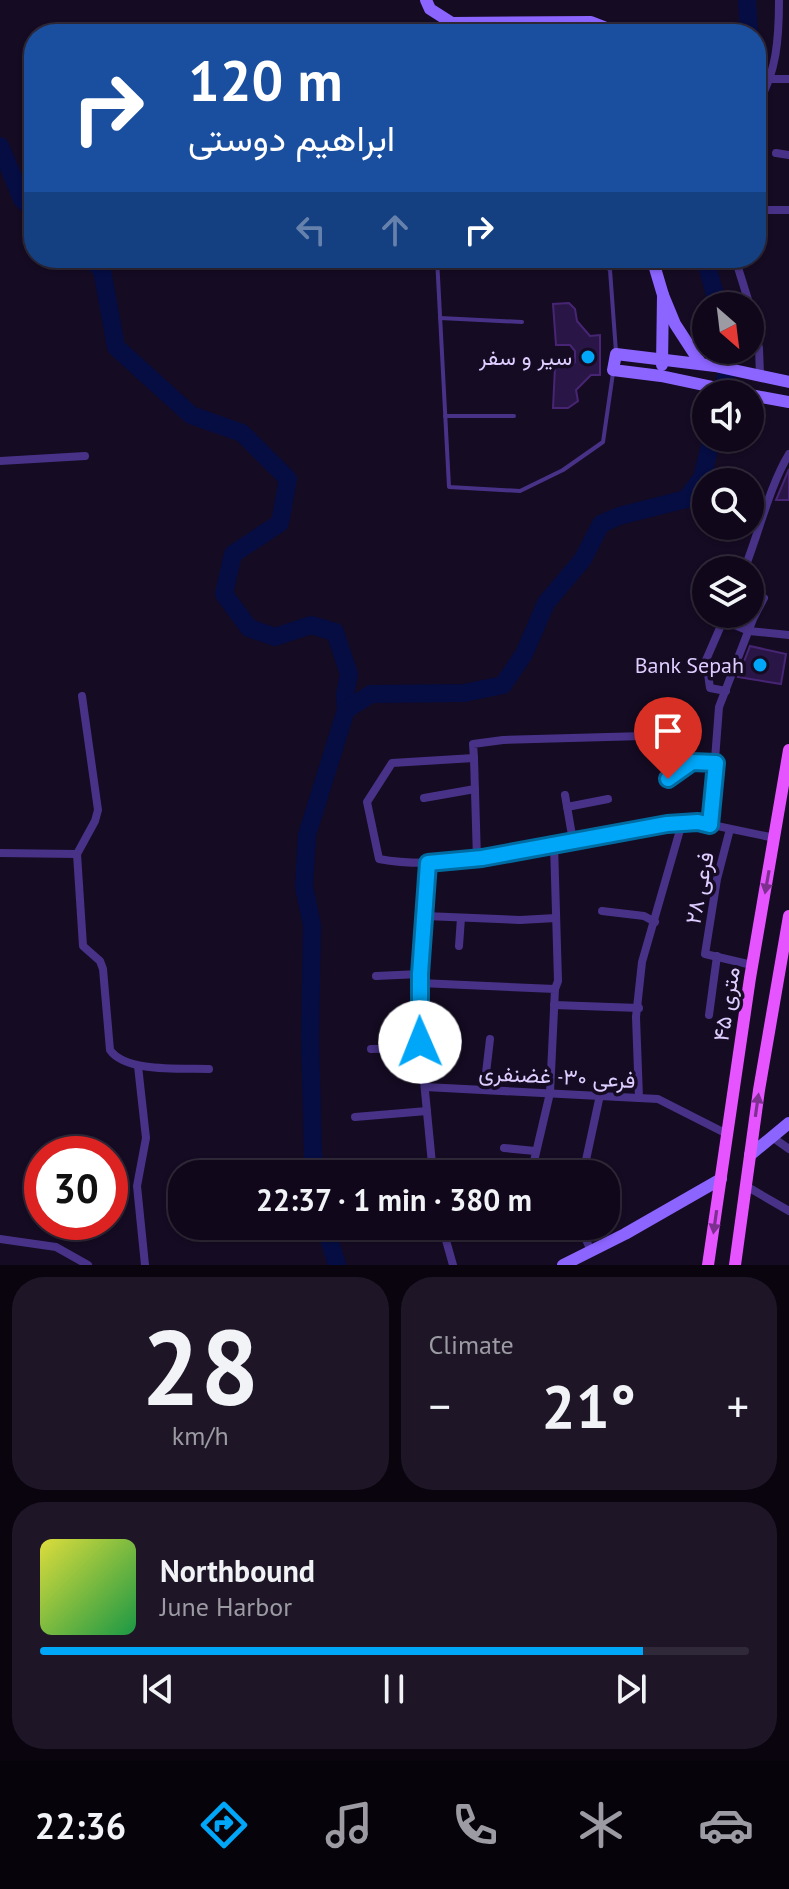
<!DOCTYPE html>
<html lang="en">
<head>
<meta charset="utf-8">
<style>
  body { margin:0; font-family:"PT Sans",Vazirmatn,sans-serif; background:#1e1627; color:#f1f3f6; height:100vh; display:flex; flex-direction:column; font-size:30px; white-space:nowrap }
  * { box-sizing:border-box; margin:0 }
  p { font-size:26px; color:#9c9aa2 }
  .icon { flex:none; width:44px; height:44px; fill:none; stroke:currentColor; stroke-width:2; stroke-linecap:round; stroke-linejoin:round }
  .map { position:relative; height:1265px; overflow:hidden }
  .drawer { display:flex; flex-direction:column; gap:12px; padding:12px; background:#09040e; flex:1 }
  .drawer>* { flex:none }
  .banner { position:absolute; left:24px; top:24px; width:742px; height:244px; border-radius:32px; box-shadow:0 2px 6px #0004,0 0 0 2px #302939; background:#1a4fa0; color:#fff; overflow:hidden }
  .needle { width:52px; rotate:152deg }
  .tools { position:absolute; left:692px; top:292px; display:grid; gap:16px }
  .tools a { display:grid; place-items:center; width:72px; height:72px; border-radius:50%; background:#10081a; box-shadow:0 2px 6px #0004,0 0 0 2px #302939; font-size:40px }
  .speed { position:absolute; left:24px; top:1136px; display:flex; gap:16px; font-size:40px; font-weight:700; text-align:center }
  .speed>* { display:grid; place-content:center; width:104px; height:104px; border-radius:50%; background:#10081a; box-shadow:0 2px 6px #0004,0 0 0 2px #302939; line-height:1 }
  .speed .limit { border:12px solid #d22; background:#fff; color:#111 }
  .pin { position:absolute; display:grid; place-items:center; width:68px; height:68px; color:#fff; margin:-82px -34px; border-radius:50% 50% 50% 0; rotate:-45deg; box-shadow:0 0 8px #0007 }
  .pin .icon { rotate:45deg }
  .me { position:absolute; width:88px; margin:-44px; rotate:359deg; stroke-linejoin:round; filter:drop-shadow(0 0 6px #0008) }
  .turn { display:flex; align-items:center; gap:28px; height:168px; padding:0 32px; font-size:36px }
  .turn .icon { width:104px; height:104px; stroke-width:2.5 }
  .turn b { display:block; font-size:56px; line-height:68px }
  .lanes { display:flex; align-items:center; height:76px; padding:0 32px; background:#0003; justify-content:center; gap:40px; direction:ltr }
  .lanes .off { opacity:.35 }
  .big { font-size:60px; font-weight:600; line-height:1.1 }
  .drawer .tile { flex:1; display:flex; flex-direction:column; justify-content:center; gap:12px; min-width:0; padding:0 28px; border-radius:32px; background:#1e1627 }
  .drawer .dial { align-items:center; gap:0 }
  .dial b { font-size:104px; line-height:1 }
  .song { display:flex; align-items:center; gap:24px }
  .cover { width:96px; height:96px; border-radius:12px; background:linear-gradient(135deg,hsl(60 70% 55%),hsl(140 70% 35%)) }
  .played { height:8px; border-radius:4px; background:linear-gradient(90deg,#00a6f8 85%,#302939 85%) }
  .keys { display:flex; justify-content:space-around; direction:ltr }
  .heat { display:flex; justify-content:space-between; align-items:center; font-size:44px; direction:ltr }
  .drawer .tiles { flex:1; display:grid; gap:12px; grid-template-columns:1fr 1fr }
  .tile:last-child { grid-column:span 2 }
  .trip { position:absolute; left:168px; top:1160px; width:452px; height:80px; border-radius:32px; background:#10081a; box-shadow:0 2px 6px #0004,0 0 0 2px #302939; font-weight:600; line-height:80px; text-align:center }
  .tabs { display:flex; height:128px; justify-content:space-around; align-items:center; background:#06030a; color:#9c9aa2 }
  .tabs .icon { width:56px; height:56px }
  .tabs .on { color:#00a6f8 }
  .tabs b { font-size:36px; color:#f1f3f6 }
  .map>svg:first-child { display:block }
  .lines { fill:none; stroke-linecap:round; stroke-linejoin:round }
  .river { stroke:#050d43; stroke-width:18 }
  .building { fill:#2a1646; stroke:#472574; stroke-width:2 }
  .lane { stroke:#483287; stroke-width:4 }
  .street { stroke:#483287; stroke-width:8 }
  .secondary { stroke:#8c64ff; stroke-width:12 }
  .primary { stroke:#e654ff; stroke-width:12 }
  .oneway { fill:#7e3091 }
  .route-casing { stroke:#006ca1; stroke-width:20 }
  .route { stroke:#00a6f8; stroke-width:14 }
  .poi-dot { fill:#00a6f8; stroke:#150b23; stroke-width:3 }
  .labels { text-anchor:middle; stroke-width:7; stroke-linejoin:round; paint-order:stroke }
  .poi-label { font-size:22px; fill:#decdff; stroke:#150b23; text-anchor:end }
  .street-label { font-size:22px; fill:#decdff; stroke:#150b23 }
</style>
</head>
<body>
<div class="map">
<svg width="789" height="1265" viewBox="0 0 789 1265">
  <rect width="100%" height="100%" fill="#150b23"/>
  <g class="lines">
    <g class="river">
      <polyline points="747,0 749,34"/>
      <polyline points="0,146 22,199 34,210"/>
      <polyline points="89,258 102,270 116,347 191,415 242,433 288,479 280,523 233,554 224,594 249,628 275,637 311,625 335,632 349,674 345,695 346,710"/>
      <polyline points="705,258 718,306"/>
      <polyline points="722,394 731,350"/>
      <polyline points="317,1174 313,1155 310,1038 312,925 304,887 307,835 346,710 371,694 464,693 503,685 524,654 546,603 583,559 601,524 619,516 686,499 702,478 712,438"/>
      <polyline points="325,1226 337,1265"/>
    </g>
  </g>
  <g class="building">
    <polygon points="569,303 575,309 577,321 590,336 600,335 600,375 591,375 576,390 578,401 568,408 553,408 555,367 569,367 575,362 575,351 570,345 556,345 553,304"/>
    <polygon points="789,469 789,500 776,500"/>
    <polygon points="750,646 786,654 781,684 738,677"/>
  </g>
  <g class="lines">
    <g class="lane">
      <polyline points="437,258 449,487 520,491 563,470 603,442 613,373"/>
      <polyline points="597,258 610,270 616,352"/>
      <polyline points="440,318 522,322"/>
      <polyline points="445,416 514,416"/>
    </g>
    <g class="street">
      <polyline points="771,79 789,79"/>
      <path d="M756,106C777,74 779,37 779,0"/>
      <polyline points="776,153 789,155"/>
      <polyline points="756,210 789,210"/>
      <polyline points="735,258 750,306"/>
      <polyline points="750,307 759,348 760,376"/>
      <polyline points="0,461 85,456"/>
      <path d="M744,570C759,533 769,487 789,454"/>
      <polyline points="723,620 749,631 789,635"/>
      <polyline points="726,691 710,688 706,660 726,614"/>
      <path d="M82,696L98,810L95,821L77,854L83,946L100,961L103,969L110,1050C126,1073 183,1068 209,1069"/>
      <polyline points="474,758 477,859"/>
      <path d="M716,763L692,762L680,735L503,740L473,744L474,758L392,763L367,802L379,859C439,870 499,855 557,844C594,837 631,830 667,824L698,822L775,838"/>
      <polyline points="668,779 692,762"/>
      <polyline points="565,795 573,841"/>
      <polyline points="424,798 475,789"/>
      <polyline points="567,807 608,799"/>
      <polyline points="710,825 719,707 753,619 764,598"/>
      <polyline points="730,829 717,879 705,954 752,965"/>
      <polyline points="554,844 558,981 555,989"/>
      <polyline points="0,853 77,854"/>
      <polyline points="428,863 418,1019 433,1174"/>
      <polyline points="602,911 644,916 655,922"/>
      <polyline points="425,916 520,920 556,918"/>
      <polyline points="459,946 461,918"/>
      <polyline points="376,976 420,974"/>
      <polyline points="420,983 555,989 550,1093 531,1174"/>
      <polyline points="554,1005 639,1008"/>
      <polyline points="709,1015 717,956"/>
      <polyline points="371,1049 420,1048"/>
      <polyline points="138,1066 146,1138 137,1186 145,1265"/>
      <polyline points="425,1087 658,1099 727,1134"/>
      <polyline points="484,1090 490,1039"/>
      <polyline points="639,1098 636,1017 642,962 682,823"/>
      <polyline points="355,1117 427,1111"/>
      <polyline points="772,1137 789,1149"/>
      <polyline points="504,1148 535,1151"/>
      <polyline points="583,1174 600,1095"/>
      <polyline points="746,1186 789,1211"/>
      <polyline points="442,1226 453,1265"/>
      <polyline points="580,1226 591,1251"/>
      <polyline points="0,1239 56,1247 88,1265"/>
    </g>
    <g class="secondary">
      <polyline points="426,0 430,9 452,23 591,22 604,27 610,34"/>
      <polyline points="652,258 663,295"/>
      <polyline points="662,365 663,295 675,324 701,364"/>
      <polyline points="746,394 661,376 613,370 616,354 715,366 789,382"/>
      <polyline points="750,395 789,402"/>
      <polyline points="750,1155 789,1123"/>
      <polyline points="563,1265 625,1234 721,1179"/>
    </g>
    <g class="primary">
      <polyline points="708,1265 750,978 789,750"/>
      <polyline points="735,1265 759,1090 789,916"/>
    </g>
  </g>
  <defs><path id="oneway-solid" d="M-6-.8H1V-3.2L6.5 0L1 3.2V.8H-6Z" transform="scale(2)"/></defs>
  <g class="oneway">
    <use href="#oneway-solid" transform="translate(767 882) rotate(100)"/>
    <use href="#oneway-solid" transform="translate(757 1105) rotate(-82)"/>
    <use href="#oneway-solid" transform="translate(715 1222) rotate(98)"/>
  </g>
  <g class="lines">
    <g class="route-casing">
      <polyline id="route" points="420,1042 420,974 428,863 482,858 667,824 698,822 710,825 716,763 692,762 668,779"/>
    </g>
    <use href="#route" class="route"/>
  </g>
  <g class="poi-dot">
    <circle cx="588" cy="357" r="8"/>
    <circle cx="760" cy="665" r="8"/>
  </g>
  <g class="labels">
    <g class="poi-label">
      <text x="572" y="365">سیر و سفر</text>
      <text x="744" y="673">Bank Sepah</text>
    </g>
    <g class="street-label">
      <text transform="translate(699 888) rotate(-79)" y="8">فرعی ۲۸</text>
      <text transform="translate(726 1004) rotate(-81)" y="8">۴۵ متری</text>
      <text transform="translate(557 1076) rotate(3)" y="8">فرعی ۳۰- غضنفری</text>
    </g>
  </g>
</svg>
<div class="tools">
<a><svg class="needle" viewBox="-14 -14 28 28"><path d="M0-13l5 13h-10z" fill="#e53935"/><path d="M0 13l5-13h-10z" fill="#9c9aa2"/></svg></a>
<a><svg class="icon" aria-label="sound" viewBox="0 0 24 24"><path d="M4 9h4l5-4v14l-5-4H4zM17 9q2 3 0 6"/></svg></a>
<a><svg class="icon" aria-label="search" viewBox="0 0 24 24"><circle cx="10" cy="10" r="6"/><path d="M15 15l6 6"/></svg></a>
<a><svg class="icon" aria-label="layers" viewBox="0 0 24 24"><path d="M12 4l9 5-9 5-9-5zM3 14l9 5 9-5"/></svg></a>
</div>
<div class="speed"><div class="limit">30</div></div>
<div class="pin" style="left:668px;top:779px;background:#d93025"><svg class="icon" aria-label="arrive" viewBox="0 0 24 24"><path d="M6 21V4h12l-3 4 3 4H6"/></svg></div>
<svg class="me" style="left:420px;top:1042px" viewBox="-20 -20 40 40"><circle r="19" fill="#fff"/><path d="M0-13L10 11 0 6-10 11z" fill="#00a6f8"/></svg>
<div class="trip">22:37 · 1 min · 380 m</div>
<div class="banner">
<div class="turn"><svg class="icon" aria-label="right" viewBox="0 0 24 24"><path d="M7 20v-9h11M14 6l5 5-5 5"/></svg><div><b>120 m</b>ابراهیم دوستی</div></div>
<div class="lanes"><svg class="icon off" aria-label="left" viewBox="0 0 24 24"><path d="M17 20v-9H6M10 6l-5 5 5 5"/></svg><svg class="icon off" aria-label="ahead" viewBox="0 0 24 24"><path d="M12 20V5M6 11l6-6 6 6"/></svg><svg class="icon" aria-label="right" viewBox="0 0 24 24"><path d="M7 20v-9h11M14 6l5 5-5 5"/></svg></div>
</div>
</div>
<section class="drawer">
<div class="tiles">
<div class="tile dial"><b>28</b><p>km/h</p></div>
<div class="tile"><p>Climate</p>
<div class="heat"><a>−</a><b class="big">21°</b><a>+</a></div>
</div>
<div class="tile">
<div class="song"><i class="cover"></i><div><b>Northbound</b><p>June Harbor</p></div></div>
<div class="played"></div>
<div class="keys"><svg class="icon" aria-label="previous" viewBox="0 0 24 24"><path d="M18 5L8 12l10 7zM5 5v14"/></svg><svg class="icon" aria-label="pause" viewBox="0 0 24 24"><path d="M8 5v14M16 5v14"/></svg><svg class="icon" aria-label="next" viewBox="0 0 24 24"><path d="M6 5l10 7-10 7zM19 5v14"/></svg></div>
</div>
</div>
</section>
<nav class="tabs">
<b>22:36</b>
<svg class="icon on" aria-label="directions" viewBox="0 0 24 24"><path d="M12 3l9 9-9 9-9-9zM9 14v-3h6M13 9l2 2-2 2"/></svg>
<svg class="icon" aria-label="music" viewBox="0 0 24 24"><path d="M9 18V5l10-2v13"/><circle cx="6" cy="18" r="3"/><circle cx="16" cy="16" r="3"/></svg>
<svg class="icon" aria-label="phone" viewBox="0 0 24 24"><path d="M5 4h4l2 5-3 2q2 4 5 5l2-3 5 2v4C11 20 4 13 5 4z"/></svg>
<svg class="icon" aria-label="climate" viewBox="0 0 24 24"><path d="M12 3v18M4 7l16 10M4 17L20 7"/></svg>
<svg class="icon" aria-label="car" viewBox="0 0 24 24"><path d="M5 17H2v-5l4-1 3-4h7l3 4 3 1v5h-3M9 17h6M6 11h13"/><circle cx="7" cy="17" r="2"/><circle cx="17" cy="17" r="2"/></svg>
</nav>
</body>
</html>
